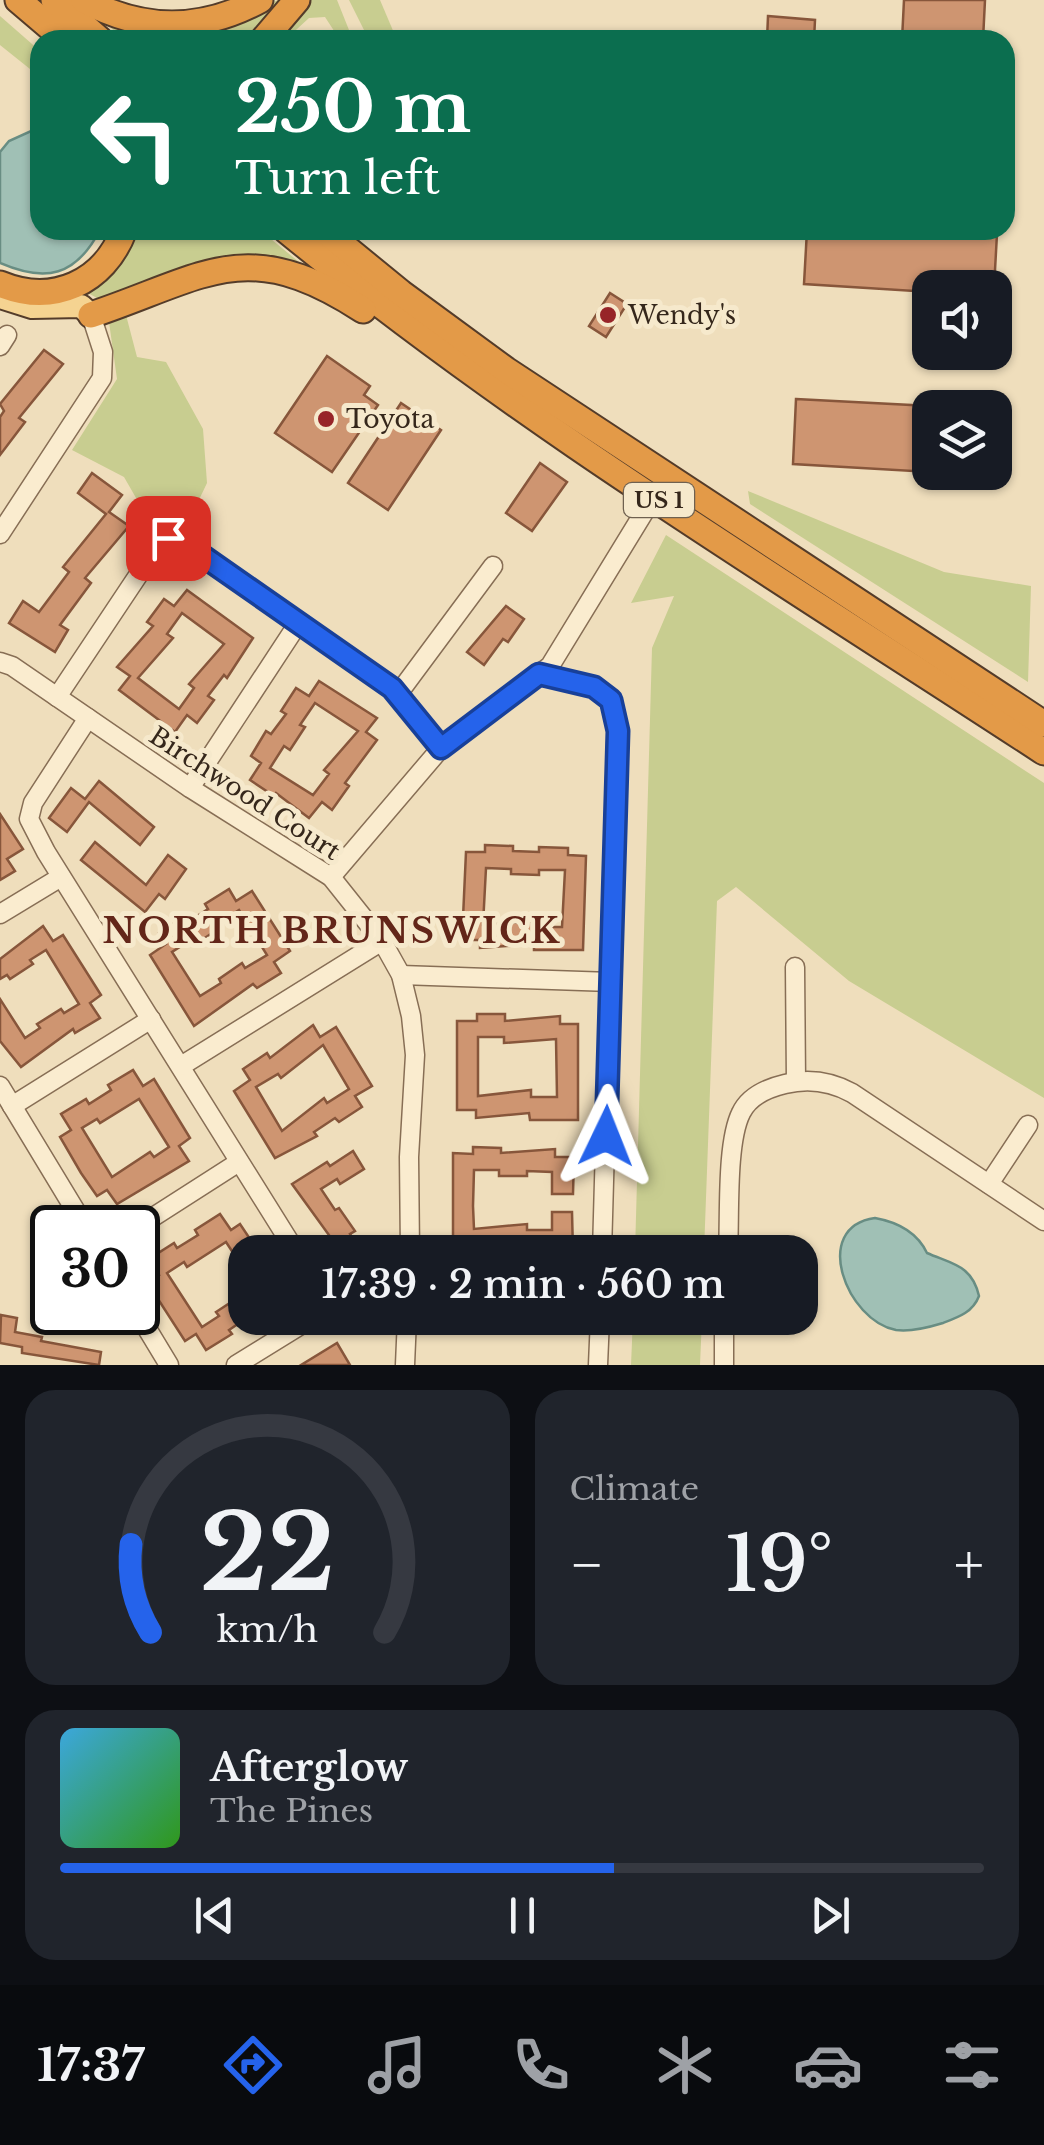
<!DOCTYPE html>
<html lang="en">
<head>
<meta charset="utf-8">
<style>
  body { margin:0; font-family:"Libre Baskerville",serif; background:#20242c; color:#f1f3f6; height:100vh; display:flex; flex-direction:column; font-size:38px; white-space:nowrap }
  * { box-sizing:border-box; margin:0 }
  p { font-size:32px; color:#9ea1a6 }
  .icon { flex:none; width:55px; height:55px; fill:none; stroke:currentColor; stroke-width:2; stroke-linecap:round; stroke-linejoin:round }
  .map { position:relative; height:1365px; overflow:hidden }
  .sheet { display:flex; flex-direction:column; gap:25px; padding:25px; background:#0d0f14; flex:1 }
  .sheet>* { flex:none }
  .hud { position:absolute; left:30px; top:30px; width:985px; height:210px; border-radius:30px; box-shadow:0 2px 8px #0004; background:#0b6e4f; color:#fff; overflow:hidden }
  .tools { position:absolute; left:912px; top:270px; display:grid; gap:20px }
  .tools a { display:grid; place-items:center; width:100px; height:100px; border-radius:20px; background:#171b24; box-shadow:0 2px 8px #0004; font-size:50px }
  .speed { position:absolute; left:30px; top:1205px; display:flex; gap:20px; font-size:50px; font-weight:700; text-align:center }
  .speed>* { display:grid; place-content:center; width:130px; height:130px; border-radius:50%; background:#171b24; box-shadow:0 2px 8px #0004; line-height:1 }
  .speed .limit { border:5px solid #111; border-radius:15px; background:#fff; color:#111 }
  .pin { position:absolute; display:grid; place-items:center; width:85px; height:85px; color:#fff; margin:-42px; border-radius:20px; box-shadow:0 5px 15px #0006 }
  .me { position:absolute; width:110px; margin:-55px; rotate:2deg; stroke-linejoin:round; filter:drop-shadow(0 0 8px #0008) }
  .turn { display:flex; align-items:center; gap:35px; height:210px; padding:0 40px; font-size:45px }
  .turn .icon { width:130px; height:130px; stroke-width:2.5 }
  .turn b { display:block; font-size:70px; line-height:85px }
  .big { font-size:75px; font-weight:600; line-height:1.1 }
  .sheet .card { flex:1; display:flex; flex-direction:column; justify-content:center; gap:15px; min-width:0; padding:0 35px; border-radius:30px; background:#20242c }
  .sheet .dial { align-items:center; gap:0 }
  .dial svg { height:260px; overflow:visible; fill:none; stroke:#363941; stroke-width:7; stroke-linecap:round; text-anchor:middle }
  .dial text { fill:#f1f3f6; stroke:none }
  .song { display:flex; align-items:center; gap:30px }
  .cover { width:120px; height:120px; border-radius:15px; background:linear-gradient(135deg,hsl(200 70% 55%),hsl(110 70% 35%)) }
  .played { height:10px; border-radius:5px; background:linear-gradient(90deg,#2563eb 60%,#363941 60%) }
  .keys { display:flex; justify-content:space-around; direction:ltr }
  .heat { display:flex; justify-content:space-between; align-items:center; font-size:55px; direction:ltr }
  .sheet .tiles { flex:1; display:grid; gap:25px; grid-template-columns:1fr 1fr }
  .card:last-child { grid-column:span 2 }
  .trip { position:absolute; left:228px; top:1235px; width:590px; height:100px; border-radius:30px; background:#171b24; box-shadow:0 2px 8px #0004; font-weight:600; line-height:100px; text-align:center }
  .menu { display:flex; height:160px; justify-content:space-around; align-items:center; background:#090b0e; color:#9ea1a6 }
  .menu .icon { width:70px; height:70px }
  .menu .on { color:#2563eb }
  .menu b { font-size:45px; color:#f1f3f6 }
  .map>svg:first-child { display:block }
  .green { fill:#c8cd90 }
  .water { fill:#a0c0b5; stroke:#688d83; stroke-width:2.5 }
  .building { fill:#ce9571; stroke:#87563b; stroke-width:2.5; fill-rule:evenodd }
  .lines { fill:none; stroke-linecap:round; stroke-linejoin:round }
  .minor-casing { stroke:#876e55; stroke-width:21 }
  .major-casing { stroke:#543c2a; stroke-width:26 }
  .highway-casing { stroke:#543c2a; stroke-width:29 }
  .minor { stroke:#faeccf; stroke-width:18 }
  .major { stroke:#f5d391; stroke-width:22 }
  .highway { stroke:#e39a48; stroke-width:25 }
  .route-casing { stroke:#184099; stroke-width:25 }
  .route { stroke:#2563eb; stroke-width:18 }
  .poi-dot { fill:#972428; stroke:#f6e9cc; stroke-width:4 }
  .labels { text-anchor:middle; stroke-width:10; stroke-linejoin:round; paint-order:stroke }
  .shield { fill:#f6e9cc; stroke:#6f6150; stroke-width:2.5 }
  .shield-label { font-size:22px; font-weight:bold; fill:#35271b }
  .poi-label { font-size:25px; fill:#35271b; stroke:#f6e9cc; text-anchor:start }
  .street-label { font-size:25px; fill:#35271b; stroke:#f6e9cc }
  .district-label { font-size:35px; font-weight:bold; letter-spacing:2.5px; fill:#632619; stroke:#f6e9cc }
</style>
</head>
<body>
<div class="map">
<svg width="1044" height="1365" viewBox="0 0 1044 1365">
  <rect width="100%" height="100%" fill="#efdebc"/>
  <g class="green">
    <polygon points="278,0 282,0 254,40 126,40 111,28 206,31"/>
    <polygon points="309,0 337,0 353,40 340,40 325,17 309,18 285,40 273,40 294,11"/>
    <polygon points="349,0 380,0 397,40 369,40"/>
    <polygon points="0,16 40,51 40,77 0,45"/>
    <polygon points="136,230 260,230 305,267 104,302 88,293 134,241"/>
    <polygon points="126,315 137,357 166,362 203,429 207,483 196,506 147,517 124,477 72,450 117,379 109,322"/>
    <polygon points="748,491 944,572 1031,586 1028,682 750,504"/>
    <polygon points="666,535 1044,783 1044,1098 849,981 736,887 717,901 704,1252 635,1252 652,648 674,596 631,603"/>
    <polygon points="633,1318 702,1318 700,1365 631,1365"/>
  </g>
  <g class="water">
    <path d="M40,127V230H100C76,276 46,283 0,263V152L9,141Z"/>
    <path d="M875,1218C897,1222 917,1232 927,1253C952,1264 972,1265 979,1296C973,1312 959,1317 943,1323C930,1327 910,1332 896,1330C847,1321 810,1227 875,1218Z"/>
  </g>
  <g class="building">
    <polygon points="904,0 985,0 983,40 902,40"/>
    <polygon points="768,16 815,20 814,40 767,40"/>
    <polygon points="807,230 932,230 997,234 994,288 930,288 930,292 804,284"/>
    <polygon points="610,293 627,304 606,337 589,326"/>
    <polygon points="44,350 63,364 19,418 25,422 0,455 0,417 4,411 0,404"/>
    <polygon points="327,356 370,386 364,395 378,405 332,472 275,433"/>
    <polygon points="796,399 930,406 930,472 793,464"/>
    <polygon points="401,403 441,430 388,510 348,483"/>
    <polygon points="540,463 567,482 532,531 506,513"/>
    <polygon points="92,473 122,495 109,512 129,526 85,578 91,583 60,625 68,630 55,652 9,623 23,601 39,612 69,572 63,567 106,514 78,493"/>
    <path d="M187,590L253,638L227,678L224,675L208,696L214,700L197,723L187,715L175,732L119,690L130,676L117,667L153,626L147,622L164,599L174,606ZM182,613L224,644L189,684L194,688L179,709L138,678L173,638L167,634Z"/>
    <polygon points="506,606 524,619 508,642 503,639 484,665 467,652"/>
    <path d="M319,681L377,718L366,732L377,740L345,783L349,786L332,810L322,802L309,818L276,793L274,796L250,780L261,763L251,756L266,731L271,734L286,714L281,711L296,688L309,696ZM315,703L358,731L324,770L329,774L313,795L270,768L284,746L290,750L305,727L300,725Z"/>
    <polygon points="99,781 154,827 140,845 89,802 67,832 49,818 71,788 85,799"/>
    <polygon points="0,814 23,849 7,859 15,871 0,880"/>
    <polygon points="95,842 146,885 168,855 186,869 165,899 159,894 145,912 81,860"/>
    <path d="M485,845L513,846V851L539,852V847L568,848V855L586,856L583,950H534V944L480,948V940H462L466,852H485ZM486,868L511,869V874L539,875V870H565L562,927H536V921L483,925Z"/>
    <path d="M229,889L236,901L252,891L290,951L274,962L281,973L257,988L253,984L194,1026L150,955L166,944L159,933L182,918L186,923L208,909L205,904ZM239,910L267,955L245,968L242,963L219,979L221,983L200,996L172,952L194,938L197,943L220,928L217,924Z"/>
    <polygon points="43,926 53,941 63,935 101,995 90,1003 100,1018 75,1033 73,1029 21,1067 0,1041 0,999 25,1038 40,1028 37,1024 61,1009 64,1013 79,1004 46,950 30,960 33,964 10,979 7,975 0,979 0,959"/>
    <path d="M477,1014H505V1021L560,1016V1024H578V1120H530L529,1113L476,1118V1110H457V1021H477ZM478,1037H504V1043L556,1039L557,1097H531V1090L478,1096Z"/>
    <path d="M313,1025L320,1037L336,1027L372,1086L355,1096L362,1107L339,1122L335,1118L314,1132L317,1136L275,1158L234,1091L250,1080L243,1069L267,1053L270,1058ZM323,1045L349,1089L327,1103L324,1098L282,1131L256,1087L278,1074L281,1078Z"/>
    <path d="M133,1070L143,1086L154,1079L190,1138L179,1146L189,1161L117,1204L107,1190L97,1196L81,1173L60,1137L71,1130L61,1114L86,1099L89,1104L111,1090L108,1085ZM139,1099L169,1147L154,1157L150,1152L112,1177L82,1128L97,1119L100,1123Z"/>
    <polygon points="473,1147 501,1148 501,1153 555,1149 555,1157 574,1157 573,1194 552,1194 552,1172 527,1171 527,1176 499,1176 499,1170 474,1170 473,1206 474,1229 527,1224 527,1230 552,1230 552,1212 572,1212 573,1252 525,1252 525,1247 471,1252 471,1243 453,1243 453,1153 473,1154"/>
    <polygon points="353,1151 364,1169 340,1184 337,1179 321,1189 335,1210 339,1208 355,1231 350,1234 361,1252 334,1252 329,1246 334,1242 292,1184 327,1162 330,1166"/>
    <polygon points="220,1214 231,1230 240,1224 256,1248 245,1252 245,1271 226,1242 187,1267 184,1262 167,1273 202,1327 219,1316 216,1312 239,1297 245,1305 245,1319 229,1330 232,1334 206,1350 196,1334 185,1341 147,1282 159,1275 149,1259 174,1243 177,1248 198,1235 195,1230"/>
    <polygon points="1,1315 17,1318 15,1332 42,1337 41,1341 101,1352 99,1365 22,1353 22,1347 0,1343"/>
    <polygon points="337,1343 350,1365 301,1365"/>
  </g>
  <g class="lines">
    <g class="minor-casing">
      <g id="minor">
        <polyline points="0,346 7,335"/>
        <polyline points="0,534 102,378 103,352 91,315"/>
        <polyline points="0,662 12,666 190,788 331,877 382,941 401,975 411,1016 415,1055 409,1157 410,1252"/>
        <polyline points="539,674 582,683 607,695 617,721 602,1252"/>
        <polyline points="398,694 493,566"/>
        <polyline points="57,697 159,544 169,538 175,538 392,689 441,748"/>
        <polyline points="88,718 33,803 29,819 46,852 296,1252"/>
        <polyline points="190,788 299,622"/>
        <polyline points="331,877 441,748 550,666 654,496"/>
        <polyline points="0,914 61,877"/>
        <polyline points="795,967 796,1081"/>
        <polyline points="401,975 611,982"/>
        <polyline points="181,1066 382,941"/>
        <polyline points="0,1086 86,1228"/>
        <polyline points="12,1106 151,1019"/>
        <polyline points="989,1184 1028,1125"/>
        <polyline points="136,1228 239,1162"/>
        <path d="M728,1252C730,1217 726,1143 741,1113C749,1096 768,1088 785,1084C809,1078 830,1081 852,1093L1044,1221"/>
        <polyline points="137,1312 169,1365"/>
        <polyline points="440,1318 599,1324"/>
        <polyline points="236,1365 312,1318"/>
        <polyline points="405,1365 407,1318"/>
        <polyline points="598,1365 600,1318"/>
        <polyline points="724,1365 724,1318"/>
      </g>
    </g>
    <g class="major-casing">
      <polyline id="major" points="0,297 32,307 81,306 91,315"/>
    </g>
    <g class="highway-casing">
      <g id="highway">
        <polyline points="18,0 65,40"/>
        <polyline points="54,0 100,40"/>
        <path d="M84,0C143,32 201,32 260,0"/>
        <polyline points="263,40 297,0"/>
        <path d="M286,230C523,425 788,584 1044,752"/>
        <polyline points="324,230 401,293 506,370 1044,724"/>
        <path d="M0,284C53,306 104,283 124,230"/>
        <path d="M91,315C207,276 246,234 363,310"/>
      </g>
    </g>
    <use href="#minor" class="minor"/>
    <use href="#major" class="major"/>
    <use href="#highway" class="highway"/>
  </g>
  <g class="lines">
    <g class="route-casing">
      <polyline id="route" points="168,538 187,545 392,688 441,748 539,674 594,687 611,700 618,731 606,1136"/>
    </g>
    <use href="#route" class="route"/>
  </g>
  <g class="poi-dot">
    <circle cx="608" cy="315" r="10"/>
    <circle cx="326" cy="419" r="10"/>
  </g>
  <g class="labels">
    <rect class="shield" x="624" y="483" width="70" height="34" rx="8"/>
    <g class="shield-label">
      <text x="659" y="508">US 1</text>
    </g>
    <g class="poi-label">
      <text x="628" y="324">Wendy's</text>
      <text x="346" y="428">Toyota</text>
    </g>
    <g class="street-label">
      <text transform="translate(245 793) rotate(33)" y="9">Birchwood Court</text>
    </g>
    <g class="district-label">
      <text x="332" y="943">NORTH BRUNSWICK</text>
    </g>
  </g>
</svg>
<div class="tools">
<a><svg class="icon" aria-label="sound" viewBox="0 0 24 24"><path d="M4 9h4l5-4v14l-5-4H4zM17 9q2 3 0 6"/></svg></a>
<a><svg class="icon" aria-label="layers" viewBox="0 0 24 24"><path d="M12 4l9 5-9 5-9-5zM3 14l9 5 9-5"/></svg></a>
</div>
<div class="speed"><div class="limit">30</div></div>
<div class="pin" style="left:168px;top:538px;background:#d93025"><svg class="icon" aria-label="arrive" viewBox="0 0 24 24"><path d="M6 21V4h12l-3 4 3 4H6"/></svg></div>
<svg class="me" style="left:606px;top:1136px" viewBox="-20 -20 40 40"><path d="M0-17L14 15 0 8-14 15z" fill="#2563eb" stroke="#fff" stroke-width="4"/></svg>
<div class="trip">17:39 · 2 min · 560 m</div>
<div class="hud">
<div class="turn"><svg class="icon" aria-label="left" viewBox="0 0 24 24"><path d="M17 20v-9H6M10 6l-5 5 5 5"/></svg><div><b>250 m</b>Turn left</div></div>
</div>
</div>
<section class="sheet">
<div class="tiles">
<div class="card dial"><svg viewBox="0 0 100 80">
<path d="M14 69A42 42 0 1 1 86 69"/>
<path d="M14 69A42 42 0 0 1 8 42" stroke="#2563eb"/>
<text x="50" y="56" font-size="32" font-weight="700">22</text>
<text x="50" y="72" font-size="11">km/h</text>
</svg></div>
<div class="card"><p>Climate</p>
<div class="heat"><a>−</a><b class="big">19°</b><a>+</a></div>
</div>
<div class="card">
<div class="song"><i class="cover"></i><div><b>Afterglow</b><p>The Pines</p></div></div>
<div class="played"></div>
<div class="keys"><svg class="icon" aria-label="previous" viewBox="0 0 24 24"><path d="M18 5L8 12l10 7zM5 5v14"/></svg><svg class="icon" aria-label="pause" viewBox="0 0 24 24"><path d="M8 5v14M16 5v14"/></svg><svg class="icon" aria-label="next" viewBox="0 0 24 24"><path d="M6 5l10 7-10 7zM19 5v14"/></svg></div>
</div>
</div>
</section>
<nav class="menu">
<b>17:37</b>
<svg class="icon on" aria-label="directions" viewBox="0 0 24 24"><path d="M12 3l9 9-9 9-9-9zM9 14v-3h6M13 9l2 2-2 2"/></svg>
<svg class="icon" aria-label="music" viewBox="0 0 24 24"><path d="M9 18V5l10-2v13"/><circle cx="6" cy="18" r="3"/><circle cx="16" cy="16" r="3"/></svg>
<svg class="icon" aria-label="phone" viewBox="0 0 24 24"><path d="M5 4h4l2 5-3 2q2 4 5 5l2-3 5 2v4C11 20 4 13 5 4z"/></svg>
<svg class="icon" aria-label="climate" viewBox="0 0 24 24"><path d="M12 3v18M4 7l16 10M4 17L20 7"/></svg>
<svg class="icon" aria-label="car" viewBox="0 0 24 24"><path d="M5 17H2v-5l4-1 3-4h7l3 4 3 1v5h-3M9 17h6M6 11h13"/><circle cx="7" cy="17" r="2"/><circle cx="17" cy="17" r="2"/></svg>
<svg class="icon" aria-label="filters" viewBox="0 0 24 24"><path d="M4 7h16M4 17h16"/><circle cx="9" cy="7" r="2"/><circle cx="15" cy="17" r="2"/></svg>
</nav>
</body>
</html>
